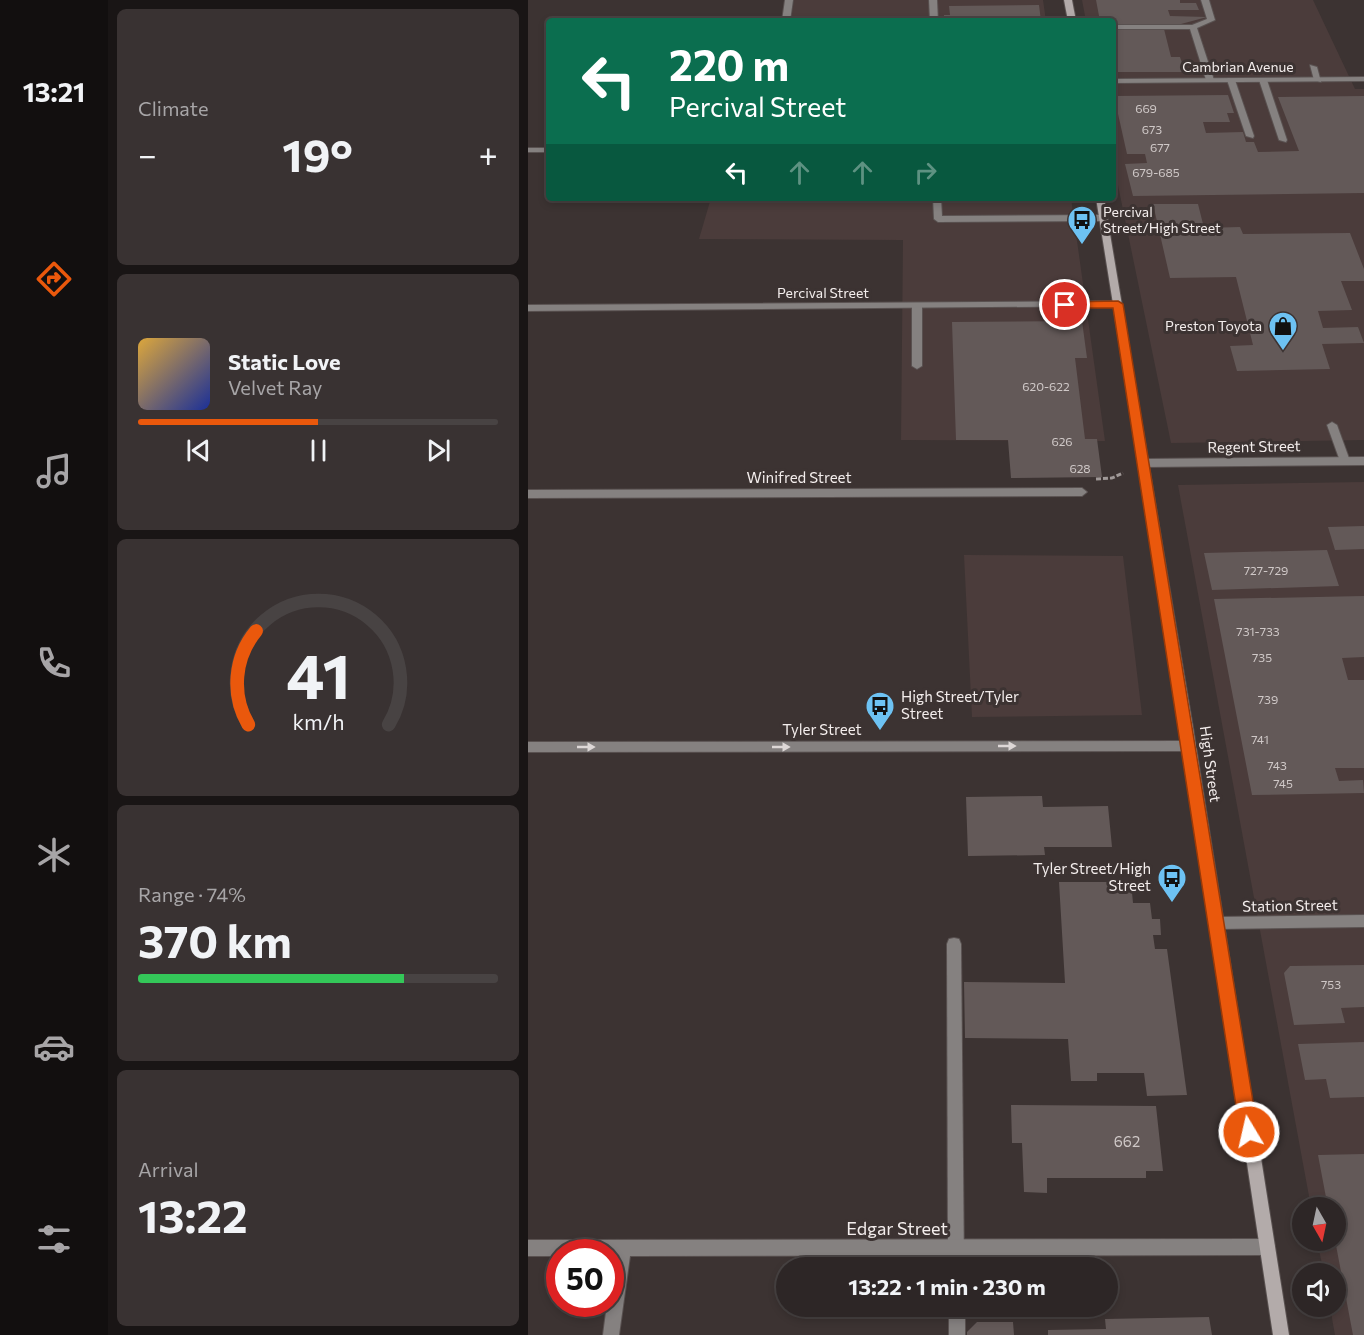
<!DOCTYPE html>
<html lang="en">
<head>
<meta charset="utf-8">
<style>
  body { margin:0; font-family:Commissioner,sans-serif; background:#393232; color:#f1f3f6; height:100vh; display:flex; flex-direction:column; font-size:22px; white-space:nowrap }
  * { box-sizing:border-box; margin:0 }
  p { font-size:20px; color:#a7a5a7 }
  .icon { flex:none; width:33px; height:33px; fill:none; stroke:currentColor; stroke-width:2; stroke-linecap:round; stroke-linejoin:round }
  .map { position:relative; flex:1; overflow:hidden }
  .side { display:flex; flex-direction:column; gap:9px; padding:9px; background:#191515; width:420px }
  .side>* { flex:none }
  .guide { position:absolute; left:18px; top:18px; width:570px; height:183px; border-radius:6px; box-shadow:0 3px 9px #0003,0 0 0 2px #484343; background:#0b6e4f; color:#fff; overflow:hidden }
  .needle { width:39px; rotate:171deg }
  .controls { position:absolute; left:764px; top:1197px; display:grid; gap:12px }
  .controls a { display:grid; place-items:center; width:54px; height:54px; border-radius:50%; background:#2d2626; box-shadow:0 3px 9px #0003,0 0 0 2px #484343; font-size:30px }
  .speed { position:absolute; left:18px; top:1239px; display:flex; gap:12px; font-size:30px; font-weight:700; text-align:center }
  .speed>* { display:grid; place-content:center; width:78px; height:78px; border-radius:50%; background:#2d2626; box-shadow:0 3px 9px #0003,0 0 0 2px #484343; line-height:1 }
  .speed .limit { border:9px solid #d22; background:#fff; color:#111 }
  .pin { position:absolute; display:grid; place-items:center; width:51px; height:51px; color:#fff; margin:-26px; border:3px solid #fff; border-radius:50%; box-shadow:0 2px 6px #0007 }
  .me { position:absolute; width:66px; margin:-33px; rotate:351deg; stroke-linejoin:round; filter:drop-shadow(0 0 4px #0008) }
  .turn { display:flex; align-items:center; gap:21px; height:126px; padding:0 24px; font-size:27px }
  .turn .icon { width:78px; height:78px; stroke-width:2.5 }
  .turn b { display:block; font-size:42px; line-height:51px }
  .lanes { display:flex; align-items:center; height:57px; padding:0 24px; background:#0003; justify-content:center; gap:30px; direction:ltr }
  .lanes .off { opacity:.35 }
  .big { font-size:45px; font-weight:700; line-height:1.1 }
  .side .widget { flex:1; display:flex; flex-direction:column; justify-content:center; gap:9px; min-width:0; padding:0 21px; border-radius:9px; background:#393232 }
  .side .dial { align-items:center; gap:0 }
  .dial svg { height:156px; overflow:visible; fill:none; stroke:#484343; stroke-width:7; stroke-linecap:round; text-anchor:middle }
  .dial text { fill:#f1f3f6; stroke:none }
  .song { display:flex; align-items:center; gap:18px }
  .cover { width:72px; height:72px; border-radius:9px; background:linear-gradient(135deg,hsl(40 70% 55%),hsl(230 70% 35%)) }
  .played { height:6px; border-radius:3px; background:linear-gradient(90deg,#ea580c 50%,#484343 50%) }
  .keys { display:flex; justify-content:space-around; direction:ltr }
  .heat { display:flex; justify-content:space-between; align-items:center; font-size:33px; direction:ltr }
  .charge { height:9px; border-radius:4px; background:linear-gradient(90deg,#34c759 74%,#484343 0) }
  .trip { position:absolute; left:248px; top:1257px; width:342px; height:60px; border-radius:30px; background:#2d2626; box-shadow:0 3px 9px #0003,0 0 0 2px #484343; font-weight:700; line-height:60px; text-align:center }
  main { display:flex; flex:1; min-height:0 }
  .dock { display:flex; flex-direction:column; width:108px; justify-content:space-around; align-items:center; background:#120f0f; color:#a7a5a7 }
  .dock .icon { width:42px; height:42px }
  .dock .current { color:#ea580c }
  .dock b { font-size:27px; color:#f1f3f6 }
  .map>svg:first-child { display:block }
  .built { fill:#4b3c3b }
  .building { fill:#635958 }
  .lines { fill:none; stroke-linecap:round; stroke-linejoin:round }
  .service-casing { stroke:#595150; stroke-width:2 }
  .minor-casing { stroke:#595150; stroke-width:2 }
  .tertiary-casing { stroke:#595150; stroke-width:2 }
  .secondary-casing { stroke:#595150; stroke-width:2 }
  .path { stroke:#a09998; stroke-width:3; stroke-dasharray:5 2; stroke-linecap:butt }
  .service { fill:#858180; fill-rule:evenodd }
  .minor { fill:#858180; fill-rule:evenodd }
  .tertiary { fill:#858180; fill-rule:evenodd }
  .secondary { fill:#b3abaa; fill-rule:evenodd }
  .oneway { fill:#ddd7d6 }
  .route { fill:#ea580c; stroke:#983908; stroke-width:1.5 }
  .labels { text-anchor:middle; stroke-width:6; stroke-linejoin:round; paint-order:stroke }
  .number-label { font-size:12px; fill:#cfc8c7 }
  .far-street-label { font-size:14px; fill:#f3edec; stroke:#3c3332 }
  .far-poi-label { font-size:14px; fill:#f3edec; stroke:#3c3332; text-anchor:start }
  .street-label { font-size:15px; fill:#f3edec; stroke:#3c3332 }
  .poi-label { font-size:15px; fill:#f3edec; stroke:#3c3332; text-anchor:start }
  .near-number-label { font-size:15px; fill:#cfc8c7 }
  .near-street-label { font-size:18px; fill:#f3edec; stroke:#3c3332 }
</style>
</head>
<body>
<main>
<nav class="dock">
<b>13:21</b>
<svg class="icon current" aria-label="directions" viewBox="0 0 24 24"><path d="M12 3l9 9-9 9-9-9zM9 14v-3h6M13 9l2 2-2 2"/></svg>
<svg class="icon" aria-label="music" viewBox="0 0 24 24"><path d="M9 18V5l10-2v13"/><circle cx="6" cy="18" r="3"/><circle cx="16" cy="16" r="3"/></svg>
<svg class="icon" aria-label="phone" viewBox="0 0 24 24"><path d="M5 4h4l2 5-3 2q2 4 5 5l2-3 5 2v4C11 20 4 13 5 4z"/></svg>
<svg class="icon" aria-label="climate" viewBox="0 0 24 24"><path d="M12 3v18M4 7l16 10M4 17L20 7"/></svg>
<svg class="icon" aria-label="car" viewBox="0 0 24 24"><path d="M5 17H2v-5l4-1 3-4h7l3 4 3 1v5h-3M9 17h6M6 11h13"/><circle cx="7" cy="17" r="2"/><circle cx="17" cy="17" r="2"/></svg>
<svg class="icon" aria-label="filters" viewBox="0 0 24 24"><path d="M4 7h16M4 17h16"/><circle cx="9" cy="7" r="2"/><circle cx="15" cy="17" r="2"/></svg>
</nav>
<section class="side">
<div class="widget"><p>Climate</p>
<div class="heat"><a>−</a><b class="big">19°</b><a>+</a></div>
</div>
<div class="widget">
<div class="song"><i class="cover"></i><div><b>Static Love</b><p>Velvet Ray</p></div></div>
<div class="played"></div>
<div class="keys"><svg class="icon" aria-label="previous" viewBox="0 0 24 24"><path d="M18 5L8 12l10 7zM5 5v14"/></svg><svg class="icon" aria-label="pause" viewBox="0 0 24 24"><path d="M8 5v14M16 5v14"/></svg><svg class="icon" aria-label="next" viewBox="0 0 24 24"><path d="M6 5l10 7-10 7zM19 5v14"/></svg></div>
</div>
<div class="widget dial"><svg viewBox="0 0 100 80">
<path d="M14 69A42 42 0 1 1 86 69"/>
<path d="M14 69A42 42 0 0 1 18 21" stroke="#ea580c"/>
<text x="50" y="56" font-size="32" font-weight="700">41</text>
<text x="50" y="72" font-size="11">km/h</text>
</svg></div>
<div class="widget"><p>Range · 74%</p><b class="big">370 km</b><div class="charge"></div></div>
<div class="widget"><p>Arrival</p><b class="big">13:22</b></div>
</section>
<div class="map">
<svg width="836" height="1335" viewBox="0 0 836 1335">
  <rect width="100%" height="100%" fill="#3c3332"/>
  <g class="built">
    <polygon points="266,0 515,0 518,21 263,21"/>
    <polygon points="554,0 785,0 827,89 836,89 836,440 643,443 585,161 585,21 558,21"/>
    <polygon points="183,198 543,198 577,441 373,440 375,240 171,239"/>
    <polygon points="836,482 836,1335 807,1335 802,1307 807,1306 807,1274 796,1273 789,1241 807,1240 807,1208 783,1207 650,485"/>
    <polygon points="436,555 595,556 614,715 444,717"/>
  </g>
  <g class="building">
    <polygon points="568,0 652,0 652,3 668,3 671,10 640,10 642,16 679,17 653,24 585,25 585,21 572,21"/>
    <polygon points="511,5 513,21 416,21 416,15 422,15 421,6"/>
    <polygon points="585,29 636,29 643,57 652,57 657,72 585,72"/>
    <polygon points="700,95 706,113 699,113 702,122 675,122 678,133 715,132 718,142 726,142 730,152 771,151 750,97 836,96 836,193 605,196 597,164 619,163 617,154 599,154 586,96"/>
    <polygon points="429,198 499,198 499,201 429,202"/>
    <polygon points="625,204 670,204 676,228 712,227 715,234 822,233 836,269 836,281 813,281 824,310 790,311 795,328 830,327 836,343 794,344 802,369 709,371 702,346 725,345 708,277 642,278"/>
    <polygon points="554,321 559,358 547,358 557,439 569,439 574,477 483,478 480,440 428,440 424,322"/>
    <polygon points="836,526 836,549 807,550 800,527"/>
    <polygon points="799,550 811,586 684,590 676,553"/>
    <polygon points="836,596 836,657 814,658 820,680 836,680 836,768 807,768 811,781 835,780 836,793 724,795 686,599"/>
    <polygon points="514,796 515,807 580,806 584,847 516,847 517,855 440,856 438,797"/>
    <polygon points="531,882 603,882 605,903 622,903 624,919 632,919 633,935 625,935 627,949 639,949 659,1095 619,1096 616,1073 569,1073 569,1081 543,1081 540,1039 437,1038 436,982 537,983"/>
    <polygon points="836,965 836,1007 813,1008 817,1023 766,1025 756,973 762,966"/>
    <polygon points="836,1042 836,1097 802,1098 798,1079 777,1080 770,1044"/>
    <polygon points="483,1105 628,1106 635,1171 618,1171 618,1178 519,1178 519,1193 496,1192 494,1143 484,1143"/>
    <polygon points="836,1154 836,1335 825,1335 807,1240 807,1208 800,1208 790,1155"/>
    <polygon points="681,1317 684,1335 520,1335 520,1330 578,1329 577,1319"/>
    <polygon points="449,1322 485,1322 486,1335 439,1335 439,1332"/>
  </g>
  <g class="lines">
    <g class="service-casing">
      <g id="service">
        <polygon points="401,0 409,0 410,21 402,21"/>
        <polygon points="673,0 681,0 687,20 669,28 686,80 685,82 678,80 662,29 585,29 585,25 664,25 679,19"/>
        <polygon points="782,65 789,67 793,82 786,80"/>
        <polygon points="700,78 707,80 726,136 725,138 718,136 699,80"/>
        <polygon points="732,78 739,80 759,140 758,142 751,140 731,80"/>
        <polygon points="405,198 413,198 414,216 575,215 579,218 575,221 410,222 406,219"/>
        <polygon points="389,304 394,307 394,366 389,369 384,366 384,307"/>
        <polygon points="804,422 809,425 822,461 821,464 817,465 812,461 799,425"/>
        <polygon points="426,938 431,939 433,944 436,1268 420,1268 419,944 421,939"/>
        <rect x="421" y="1306" width="16" height="29"/>
      </g>
    </g>
    <g class="minor-casing">
      <g id="minor">
        <polygon points="257,0 265,0 262,21 254,21"/>
        <polygon points="836,77 836,81 585,83 585,79"/>
        <rect x="0" y="148" width="21" height="4"/>
        <polygon points="590,301 593,302 593,306 0,311 0,305"/>
        <polygon points="554,488 559,492 554,496 0,498 0,490"/>
        <polygon points="660,741 664,742 666,746 664,750 660,751 0,752 0,742"/>
        <polygon points="836,915 836,927 689,929 684,927 682,923 684,919 689,917"/>
        <polygon points="739,1239 745,1241 747,1247 745,1253 739,1255 102,1256 91,1335 75,1335 79,1304 82,1304 82,1279 86,1256 82,1256 82,1252 32,1252 32,1256 0,1256 0,1240"/>
      </g>
    </g>
    <g class="tertiary-casing">
      <polygon id="tertiary" points="836,457 836,465 616,467 611,463 616,459"/>
    </g>
    <g class="secondary-casing">
      <g id="secondary">
        <polygon points="536,0 544,0 548,21 540,21"/>
        <polygon points="568,198 576,198 665,728 761,1335 745,1335 653,728"/>
      </g>
    </g>
    <polyline class="path" points="568,479 584,478 595,473"/>
    <use href="#service" class="service"/>
    <use href="#minor" class="minor"/>
    <use href="#tertiary" class="tertiary"/>
    <use href="#secondary" class="secondary"/>
  </g>
  <defs><path id="oneway-solid" d="M-6-.8H1V-3.2L6.5 0L1 3.2V.8H-6Z" transform="scale(1.5)"/></defs>
  <g class="oneway">
    <use href="#oneway-solid" transform="translate(479 746)"/>
    <use href="#oneway-solid" transform="translate(58 747)"/>
    <use href="#oneway-solid" transform="translate(253 747)"/>
  </g>
  <polygon class="route" points="590,301 595,304 730,1132 727,1138 721,1141 715,1138 712,1132 585,308 537,308 532,305 537,302"/>
  <defs>
    <g id="bus-pin" transform="scale(1.5)"><path d="M0 17L-7.5 6A9.5 9.5 0 1 1 7.5 6Z" fill="#6dc2f3" stroke="#3c3332"/><path d="M-5-6H5V4H4V6H2V4H-2V6H-4V4H-5ZM-3.5-4V0h7V-4ZM-3.5 1.2v1.5H-2V1.2ZM2 1.2v1.5H3.5V1.2Z" fill="#111"/></g>
    <g id="shop-pin" transform="scale(1.5)"><path d="M0 17L-7.5 6A9.5 9.5 0 1 1 7.5 6Z" fill="#6dc2f3" stroke="#3c3332"/><path d="M-5-2.5h2.3a2.7 3.5 0 0 1 5.4 0H5L5.5 6h-11ZM-1.5-2.5h3a1.5 2.3 0 0 0-3 0Z" fill="#111"/></g>
  </defs>
  <g fill-rule="evenodd">
    <use href="#bus-pin" x="554" y="220"/>
    <use href="#shop-pin" x="755" y="326"/>
    <use href="#bus-pin" x="352" y="706"/>
    <use href="#bus-pin" x="644" y="878"/>
  </g>
  <g class="labels">
    <g class="number-label">
      <text x="618" y="113">669</text>
      <text x="624" y="134">673</text>
      <text x="632" y="152">677</text>
      <text x="628" y="177">679-685</text>
      <text x="518" y="391">620-622</text>
      <text x="534" y="446">626</text>
      <text x="552" y="473">628</text>
      <text x="738" y="575">727-729</text>
      <text x="730" y="636">731-733</text>
      <text x="734" y="662">735</text>
      <text x="740" y="704">739</text>
      <text x="732" y="744">741</text>
      <text x="749" y="770">743</text>
      <text x="755" y="788">745</text>
      <text x="803" y="989">753</text>
    </g>
    <g class="far-street-label">
      <text x="710" y="72">Cambrian Avenue</text>
      <text x="295" y="298">Percival Street</text>
    </g>
    <g class="far-poi-label">
      <text x="575" y="217">Percival<tspan x="575" dy="16">Street/High Street</tspan></text>
      <text x="734" y="331" text-anchor="end">Preston Toyota</text>
    </g>
    <g class="street-label">
      <text transform="translate(726 447) rotate(-1)" y="5">Regent Street</text>
      <text x="271" y="483">Winifred Street</text>
      <text x="294" y="735">Tyler Street</text>
      <text transform="translate(682 764) rotate(82)" y="5">High Street</text>
      <text transform="translate(762 906) rotate(-1)" y="5">Station Street</text>
    </g>
    <g class="poi-label">
      <text x="373" y="702">High Street/Tyler<tspan x="373" dy="17">Street</tspan></text>
      <text x="623" y="874" text-anchor="end">Tyler Street/High<tspan x="623" dy="17">Street</tspan></text>
    </g>
    <g class="near-number-label">
      <text x="599" y="1147">662</text>
    </g>
    <g class="near-street-label">
      <text x="369" y="1235">Edgar Street</text>
    </g>
  </g>
</svg>
<div class="controls">
<a><svg class="needle" viewBox="-14 -14 28 28"><path d="M0-13l5 13h-10z" fill="#e53935"/><path d="M0 13l5-13h-10z" fill="#a7a5a7"/></svg></a>
<a><svg class="icon" aria-label="sound" viewBox="0 0 24 24"><path d="M4 9h4l5-4v14l-5-4H4zM17 9q2 3 0 6"/></svg></a>
</div>
<div class="speed"><div class="limit">50</div></div>
<div class="pin" style="left:537px;top:305px;background:#d93025"><svg class="icon" aria-label="arrive" viewBox="0 0 24 24"><path d="M6 21V4h12l-3 4 3 4H6"/></svg></div>
<svg class="me" style="left:721px;top:1132px" viewBox="-20 -20 40 40"><circle r="17" fill="#ea580c" stroke="#fff" stroke-width="3"/><path d="M0-11L8 9 0 5-8 9z" fill="#fff"/></svg>
<div class="trip">13:22 · 1 min · 230 m</div>
<div class="guide">
<div class="turn"><svg class="icon" aria-label="left" viewBox="0 0 24 24"><path d="M17 20v-9H6M10 6l-5 5 5 5"/></svg><div><b>220 m</b>Percival Street</div></div>
<div class="lanes"><svg class="icon" aria-label="left" viewBox="0 0 24 24"><path d="M17 20v-9H6M10 6l-5 5 5 5"/></svg><svg class="icon off" aria-label="ahead" viewBox="0 0 24 24"><path d="M12 20V5M6 11l6-6 6 6"/></svg><svg class="icon off" aria-label="ahead" viewBox="0 0 24 24"><path d="M12 20V5M6 11l6-6 6 6"/></svg><svg class="icon off" aria-label="right" viewBox="0 0 24 24"><path d="M7 20v-9h11M14 6l5 5-5 5"/></svg></div>
</div>
</div>
</main>
</body>
</html>
